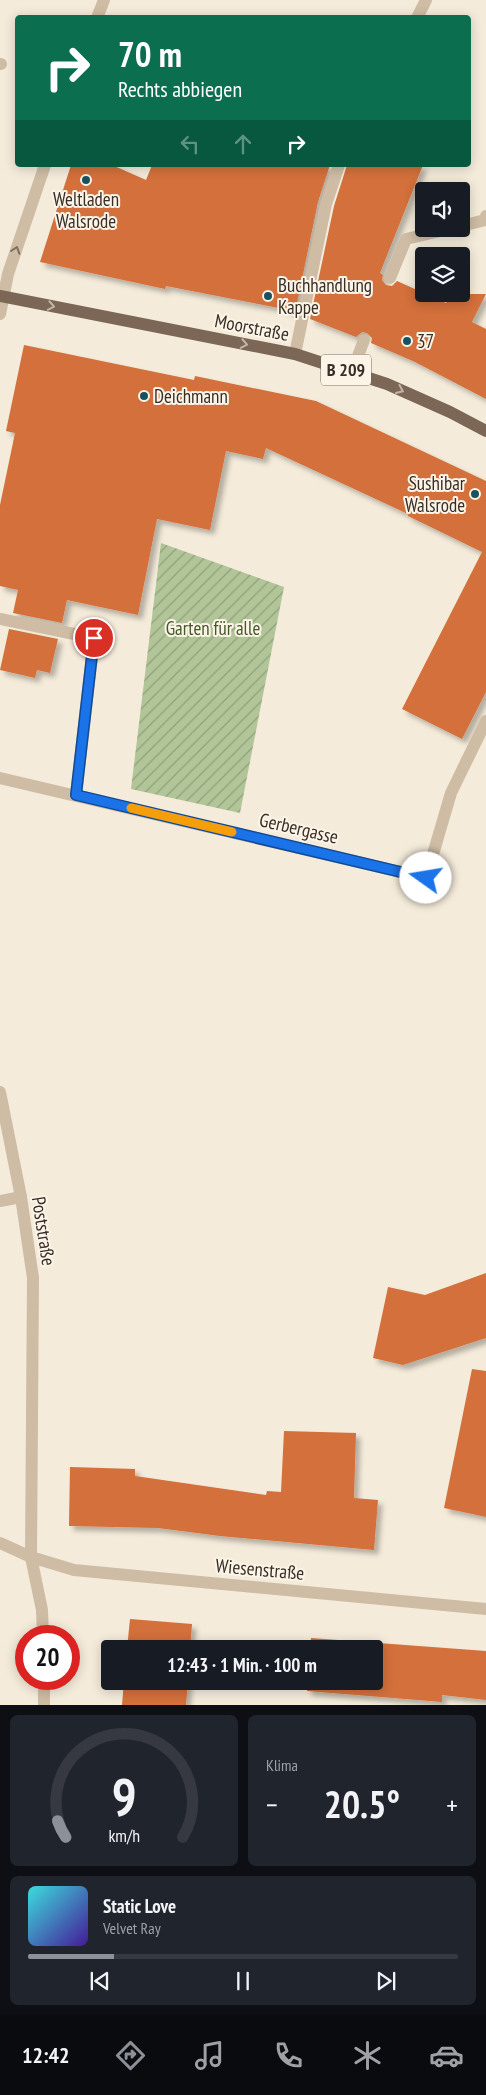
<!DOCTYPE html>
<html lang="de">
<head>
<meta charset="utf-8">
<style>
  body { margin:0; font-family:"PT Sans Narrow",sans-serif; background:#20242c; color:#f1f3f6; height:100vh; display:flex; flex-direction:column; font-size:19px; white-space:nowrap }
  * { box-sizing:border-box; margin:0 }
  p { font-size:16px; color:#9ea1a6 }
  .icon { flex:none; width:28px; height:28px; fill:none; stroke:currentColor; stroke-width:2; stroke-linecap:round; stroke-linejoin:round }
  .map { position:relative; height:1705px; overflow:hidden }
  .panel { display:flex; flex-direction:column; gap:10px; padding:10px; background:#0d0f14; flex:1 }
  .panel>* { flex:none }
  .top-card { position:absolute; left:15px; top:15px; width:456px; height:152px; border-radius:5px; box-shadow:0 2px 12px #0003; background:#0b6e4f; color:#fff; overflow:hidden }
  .fabs { position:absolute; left:415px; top:182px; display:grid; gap:10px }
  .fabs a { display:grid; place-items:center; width:55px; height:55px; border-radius:5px; background:#171b24; box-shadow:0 2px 12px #0003; font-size:25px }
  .speed { position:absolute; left:15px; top:1625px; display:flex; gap:10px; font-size:25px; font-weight:700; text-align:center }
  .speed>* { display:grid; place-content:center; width:65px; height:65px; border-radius:50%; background:#171b24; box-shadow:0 2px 12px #0003; line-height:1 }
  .speed .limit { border:8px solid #d22; background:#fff; color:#111 }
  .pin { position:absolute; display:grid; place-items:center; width:42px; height:42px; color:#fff; margin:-21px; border:2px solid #fff; border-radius:50%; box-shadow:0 1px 5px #0007 }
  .me { position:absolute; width:55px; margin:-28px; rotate:283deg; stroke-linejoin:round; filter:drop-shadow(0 0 4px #0008) }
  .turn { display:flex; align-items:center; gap:18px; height:105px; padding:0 20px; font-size:22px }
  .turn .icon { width:65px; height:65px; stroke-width:2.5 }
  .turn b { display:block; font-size:35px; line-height:42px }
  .lanes { display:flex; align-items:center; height:48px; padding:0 20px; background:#0003; justify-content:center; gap:25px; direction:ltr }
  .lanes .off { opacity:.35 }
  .big { font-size:38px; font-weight:700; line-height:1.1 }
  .panel .card { flex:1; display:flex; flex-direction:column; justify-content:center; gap:8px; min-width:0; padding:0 18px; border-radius:8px; background:#20242c }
  .panel .dial { align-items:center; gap:0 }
  .dial svg { height:130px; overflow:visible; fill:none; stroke:#363941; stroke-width:7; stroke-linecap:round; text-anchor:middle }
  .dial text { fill:#f1f3f6; stroke:none }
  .song { display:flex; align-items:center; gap:15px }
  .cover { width:60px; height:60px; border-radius:8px; background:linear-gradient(135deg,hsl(180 70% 55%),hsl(260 70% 35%)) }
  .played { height:5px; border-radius:2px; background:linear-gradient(90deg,#8c9099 20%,#363941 20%) }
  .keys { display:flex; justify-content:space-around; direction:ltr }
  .heat { display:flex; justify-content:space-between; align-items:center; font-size:28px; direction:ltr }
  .panel .tiles { flex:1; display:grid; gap:10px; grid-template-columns:1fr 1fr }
  .card:last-child { grid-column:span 2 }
  .trip { position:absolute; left:101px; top:1640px; width:282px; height:50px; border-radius:5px; background:#171b24; box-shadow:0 2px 12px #0003; font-weight:700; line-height:50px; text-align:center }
  .menu { display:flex; height:80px; justify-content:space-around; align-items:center; background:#090b0e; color:#9ea1a6 }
  .menu .icon { width:35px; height:35px }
  .menu .selected { color:#8c9099 }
  .menu b { font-size:22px; color:#f1f3f6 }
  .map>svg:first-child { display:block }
  .garden { fill:url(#garden-furrows) }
  .building { fill:#d3703a; filter:url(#shadow) }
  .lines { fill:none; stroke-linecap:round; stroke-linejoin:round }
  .service { stroke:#cebca4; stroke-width:12 }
  .minor { stroke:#cebca4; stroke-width:12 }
  .primary { stroke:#7c6756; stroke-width:12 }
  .oneway { stroke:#7c6e5f }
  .oneway2 { stroke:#c2b5a6 }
  .route-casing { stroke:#114b97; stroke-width:12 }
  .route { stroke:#1a73e8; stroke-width:9 }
  .slow { stroke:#f59e0b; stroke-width:9 }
  .poi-dot { fill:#18525f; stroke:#fbf4e7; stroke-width:2 }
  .labels { text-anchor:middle; stroke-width:4; stroke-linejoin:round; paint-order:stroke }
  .shield { fill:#fbf4e7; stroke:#736961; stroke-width:1 }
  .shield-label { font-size:18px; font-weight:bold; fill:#392e27 }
  .poi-label { font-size:19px; fill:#392e27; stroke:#fbf4e7; text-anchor:start }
  .street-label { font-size:19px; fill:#392e27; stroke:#fbf4e7 }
  .park-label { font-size:19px; fill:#425a28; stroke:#fbf4e7 }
</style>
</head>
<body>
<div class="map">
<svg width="486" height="1705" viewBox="0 0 486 1705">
  <defs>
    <pattern id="garden-furrows" width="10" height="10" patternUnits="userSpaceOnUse" patternTransform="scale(1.25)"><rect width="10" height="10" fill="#b1c598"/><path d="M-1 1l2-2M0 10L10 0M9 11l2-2" fill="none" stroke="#91a07c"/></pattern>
    <filter id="shadow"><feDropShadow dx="4.5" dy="4.5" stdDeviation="2.5" flood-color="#0004"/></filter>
  </defs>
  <rect width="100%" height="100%" fill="#f4ebda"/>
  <polygon class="garden" points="161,543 284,587 240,813 131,789"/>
  <g class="building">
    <polygon points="71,165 112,165 146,180 152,165 330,165 318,202 295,313 284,309 166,286 165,289 40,262"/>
    <polygon points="347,165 423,165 380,273 383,275 382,280 386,285 392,286 397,281 446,303 450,294 486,294 472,322 486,329 486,399 415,362 371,343 372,338 367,333 362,332 356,337 310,319 334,206"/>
    <polygon points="24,345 194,380 195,376 316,401 486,481 486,692 462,739 402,709 482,552 408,516 408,514 266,448 263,459 226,451 210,530 157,519 138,615 67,600 62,623 13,613 18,590 0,586 0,505 15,433 6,431"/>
    <polygon points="9,629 58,639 50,673 37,670 35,678 0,670"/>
    <polygon points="486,1273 486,1338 403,1365 373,1358 388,1287 425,1295"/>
    <polygon points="472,1369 486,1371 486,1517 444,1508"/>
    <polygon points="284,1431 356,1433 354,1498 378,1500 374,1550 220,1536 158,1528 69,1526 70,1467 135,1469 135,1476 266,1495 267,1491 281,1492"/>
    <polygon points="130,1619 192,1624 190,1649 127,1649"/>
    <polygon points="311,1638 486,1651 486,1700 442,1695 442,1702 307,1691 307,1681 375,1681 375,1649 310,1649"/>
    <polygon points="124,1681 188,1681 186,1705 122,1705"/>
  </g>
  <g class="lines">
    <g class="service">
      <polyline points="417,18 426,0"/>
      <polyline points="0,64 1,64"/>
      <polyline points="461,226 485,220 486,216"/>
      <polyline points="390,278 406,239 449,229"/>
      <polyline points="295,354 326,204 339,165"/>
      <polyline points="352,372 364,340"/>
      <polyline points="0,619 94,638 76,795"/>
      <polyline points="0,778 426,878 451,793 486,721"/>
      <polyline points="0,1543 31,1557"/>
    </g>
    <g class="minor">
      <polyline points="97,18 104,0"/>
      <polyline points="0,314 8,274 45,165"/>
      <polyline points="0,1092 21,1197 33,1278 31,1557 42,1610 43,1636"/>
      <polyline points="0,1201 21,1197"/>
      <polyline points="31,1557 74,1570 486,1609"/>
      <polyline points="44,1679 44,1705"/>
    </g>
    <polyline class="primary" points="0,296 295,354 387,384 450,412 486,431"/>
  </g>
  <defs><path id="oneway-chevron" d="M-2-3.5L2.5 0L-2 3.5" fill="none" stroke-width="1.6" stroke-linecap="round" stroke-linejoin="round" transform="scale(1.25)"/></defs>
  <use class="oneway" href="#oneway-chevron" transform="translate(16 250) rotate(-72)"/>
  <g class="oneway2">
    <use href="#oneway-chevron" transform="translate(51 306) rotate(11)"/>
    <use href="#oneway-chevron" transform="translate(244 344) rotate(11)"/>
    <use href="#oneway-chevron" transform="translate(400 390) rotate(24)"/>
  </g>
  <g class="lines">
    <g class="route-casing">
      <polyline id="route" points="94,638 76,795 426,878"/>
    </g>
    <use href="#route" class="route"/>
    <polyline class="slow" points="131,808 232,832"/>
  </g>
  <g class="poi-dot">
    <circle cx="86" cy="180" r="5"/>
    <circle cx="268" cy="296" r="5"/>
    <circle cx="407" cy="341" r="5"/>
    <circle cx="144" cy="396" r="5"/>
    <circle cx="475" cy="494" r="5"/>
  </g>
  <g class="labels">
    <rect class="shield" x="321" y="354.5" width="50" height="31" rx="4"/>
    <g class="shield-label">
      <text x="346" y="376">B 209</text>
    </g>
    <g class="poi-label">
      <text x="86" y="206" text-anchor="middle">Weltladen<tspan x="86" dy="22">Walsrode</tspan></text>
      <text x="278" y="292">Buchhandlung<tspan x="278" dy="22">Kappe</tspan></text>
      <text x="417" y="348">37</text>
      <text x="154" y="403">Deichmann</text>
      <text x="465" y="490" text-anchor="end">Sushibar<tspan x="465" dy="22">Walsrode</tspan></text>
    </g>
    <g class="street-label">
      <text transform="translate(252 327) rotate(11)" y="7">Moorstraße</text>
      <text transform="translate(299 828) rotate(13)" y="7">Gerbergasse</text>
      <text transform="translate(44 1231) rotate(81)" y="7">Poststraße</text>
      <text transform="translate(260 1569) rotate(5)" y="7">Wiesenstraße</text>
    </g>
    <g class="park-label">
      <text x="213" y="635">Garten für alle</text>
    </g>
  </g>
</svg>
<div class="fabs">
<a><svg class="icon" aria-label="sound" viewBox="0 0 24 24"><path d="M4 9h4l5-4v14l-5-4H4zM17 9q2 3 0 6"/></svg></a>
<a><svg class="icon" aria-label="layers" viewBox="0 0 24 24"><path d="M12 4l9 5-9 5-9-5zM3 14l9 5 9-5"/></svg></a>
</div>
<div class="speed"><div class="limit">20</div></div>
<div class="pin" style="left:94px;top:638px;background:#d93025"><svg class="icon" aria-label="arrive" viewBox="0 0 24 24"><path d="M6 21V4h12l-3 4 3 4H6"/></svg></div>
<svg class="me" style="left:426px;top:878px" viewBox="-20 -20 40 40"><circle r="19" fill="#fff"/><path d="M0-13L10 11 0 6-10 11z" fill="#1a73e8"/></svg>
<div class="trip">12:43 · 1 Min. · 100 m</div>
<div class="top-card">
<div class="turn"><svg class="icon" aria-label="right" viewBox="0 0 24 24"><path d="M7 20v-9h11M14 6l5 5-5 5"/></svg><div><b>70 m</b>Rechts abbiegen</div></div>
<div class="lanes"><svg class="icon off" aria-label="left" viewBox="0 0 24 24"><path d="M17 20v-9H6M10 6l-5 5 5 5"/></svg><svg class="icon off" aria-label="ahead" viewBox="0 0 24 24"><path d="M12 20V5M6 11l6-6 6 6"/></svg><svg class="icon" aria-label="right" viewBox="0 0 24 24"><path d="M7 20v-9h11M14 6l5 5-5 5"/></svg></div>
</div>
</div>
<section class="panel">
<div class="tiles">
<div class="card dial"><svg viewBox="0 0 100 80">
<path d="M14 69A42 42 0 1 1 86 69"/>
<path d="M14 69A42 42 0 0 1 9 59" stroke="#8c9099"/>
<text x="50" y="56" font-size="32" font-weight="700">9</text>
<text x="50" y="72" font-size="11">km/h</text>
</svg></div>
<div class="card"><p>Klima</p>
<div class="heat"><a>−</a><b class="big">20.5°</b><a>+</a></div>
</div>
<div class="card">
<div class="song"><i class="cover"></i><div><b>Static Love</b><p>Velvet Ray</p></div></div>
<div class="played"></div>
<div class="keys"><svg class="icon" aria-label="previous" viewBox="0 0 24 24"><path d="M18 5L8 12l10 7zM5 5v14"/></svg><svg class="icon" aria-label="pause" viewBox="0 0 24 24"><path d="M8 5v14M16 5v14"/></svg><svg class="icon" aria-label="next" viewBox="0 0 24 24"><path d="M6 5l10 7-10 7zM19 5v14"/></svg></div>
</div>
</div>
</section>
<nav class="menu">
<b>12:42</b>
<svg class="icon selected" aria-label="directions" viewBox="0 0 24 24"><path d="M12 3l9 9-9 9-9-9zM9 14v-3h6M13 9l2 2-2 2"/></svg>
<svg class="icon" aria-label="music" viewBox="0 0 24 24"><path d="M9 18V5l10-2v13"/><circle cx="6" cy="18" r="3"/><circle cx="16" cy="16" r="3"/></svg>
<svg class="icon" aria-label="phone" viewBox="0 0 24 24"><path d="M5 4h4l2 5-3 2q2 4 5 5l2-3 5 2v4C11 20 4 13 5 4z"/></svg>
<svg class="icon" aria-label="climate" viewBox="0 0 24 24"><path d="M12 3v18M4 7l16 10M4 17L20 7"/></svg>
<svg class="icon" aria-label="car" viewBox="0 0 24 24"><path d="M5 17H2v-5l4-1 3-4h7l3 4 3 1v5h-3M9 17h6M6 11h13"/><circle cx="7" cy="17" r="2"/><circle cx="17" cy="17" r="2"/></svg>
</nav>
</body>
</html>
